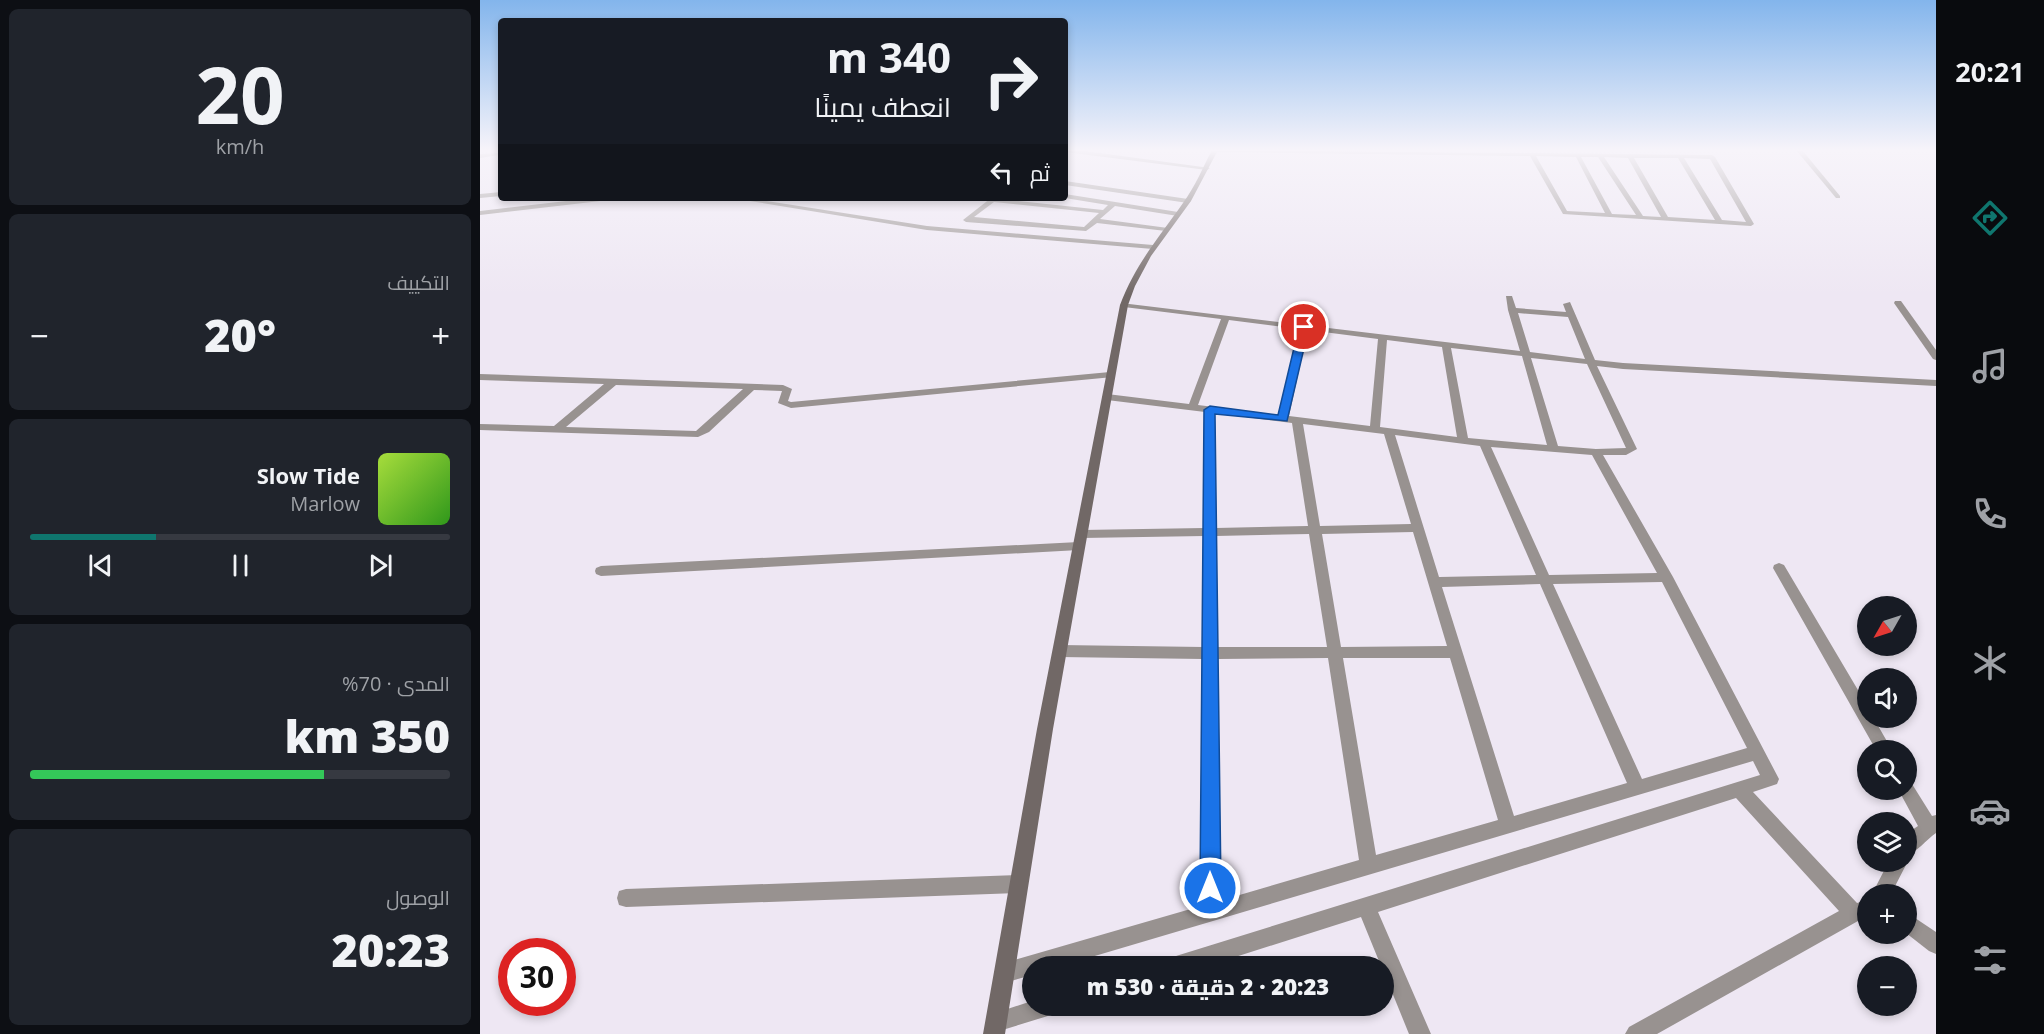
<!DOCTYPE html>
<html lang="ar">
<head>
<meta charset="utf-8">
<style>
  body { margin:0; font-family:"Open Sans",Cairo,sans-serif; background:#20242c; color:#f1f3f6; direction:rtl; height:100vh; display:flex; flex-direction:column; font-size:22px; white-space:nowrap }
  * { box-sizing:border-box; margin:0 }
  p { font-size:20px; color:#9ea1a6 }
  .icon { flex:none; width:33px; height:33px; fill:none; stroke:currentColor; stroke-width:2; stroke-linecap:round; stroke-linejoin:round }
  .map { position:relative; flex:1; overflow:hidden; direction:ltr }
  .panel { display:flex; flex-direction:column; gap:9px; padding:9px; background:#0d0f14; width:480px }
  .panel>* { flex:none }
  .hud { position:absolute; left:18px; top:18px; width:570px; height:183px; border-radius:6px; box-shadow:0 3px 9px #0003; direction:rtl; background:#171b24; color:#f1f3f6; overflow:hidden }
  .needle { width:39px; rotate:231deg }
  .fabs { position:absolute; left:1377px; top:596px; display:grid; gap:12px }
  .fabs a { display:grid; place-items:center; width:60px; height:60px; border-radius:50%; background:#171b24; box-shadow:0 3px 9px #0003; font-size:30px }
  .speed { position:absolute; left:18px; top:938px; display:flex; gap:12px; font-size:30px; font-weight:700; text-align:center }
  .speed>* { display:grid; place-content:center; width:78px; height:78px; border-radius:50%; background:#171b24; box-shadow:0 3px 9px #0003; line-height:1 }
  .speed .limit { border:9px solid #d22; background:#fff; color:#111 }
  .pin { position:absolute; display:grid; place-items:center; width:51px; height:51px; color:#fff; margin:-26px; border:3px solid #fff; border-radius:50%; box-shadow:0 2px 6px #0007 }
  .me { position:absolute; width:66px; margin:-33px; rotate:0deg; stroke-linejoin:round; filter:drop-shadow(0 0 4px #0008) }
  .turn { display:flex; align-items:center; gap:21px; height:126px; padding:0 18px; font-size:27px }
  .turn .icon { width:78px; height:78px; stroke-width:2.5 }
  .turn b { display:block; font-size:42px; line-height:51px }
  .then { display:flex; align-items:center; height:57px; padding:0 18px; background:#0003; gap:12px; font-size:22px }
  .big { font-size:45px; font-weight:800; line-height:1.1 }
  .panel .tile { flex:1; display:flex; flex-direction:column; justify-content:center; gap:9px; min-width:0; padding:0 21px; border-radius:9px; background:#20242c }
  .panel .dial { align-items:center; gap:0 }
  .dial b { font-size:78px; line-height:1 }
  .song { display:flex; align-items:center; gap:18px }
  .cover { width:72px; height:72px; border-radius:9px; background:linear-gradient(135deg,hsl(80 70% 55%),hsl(110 70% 35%)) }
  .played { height:6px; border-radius:3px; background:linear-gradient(90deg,#0f766e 30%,#363941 30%) }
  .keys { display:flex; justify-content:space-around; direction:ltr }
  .heat { display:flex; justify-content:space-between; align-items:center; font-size:33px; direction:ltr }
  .charge { height:9px; border-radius:4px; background:linear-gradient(90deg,#34c759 70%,#363941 0) }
  .trip { position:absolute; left:542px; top:956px; width:372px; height:60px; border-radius:30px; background:#171b24; box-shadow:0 3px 9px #0003; font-weight:800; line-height:60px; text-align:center; direction:rtl }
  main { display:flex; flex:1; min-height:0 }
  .dock { display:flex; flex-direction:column; width:108px; justify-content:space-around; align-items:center; background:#090b0e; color:#9ea1a6 }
  .dock .icon { width:42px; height:42px }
  .dock .on { color:#0f766e }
  .dock b { font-size:27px; color:#f1f3f6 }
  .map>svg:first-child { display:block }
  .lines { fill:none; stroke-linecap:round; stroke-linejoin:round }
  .street { fill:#989290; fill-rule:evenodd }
  .secondary { fill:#716866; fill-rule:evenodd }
  .route { fill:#1a73e8; stroke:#114b97; stroke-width:1.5 }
</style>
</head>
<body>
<main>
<nav class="dock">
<b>20:21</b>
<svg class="icon on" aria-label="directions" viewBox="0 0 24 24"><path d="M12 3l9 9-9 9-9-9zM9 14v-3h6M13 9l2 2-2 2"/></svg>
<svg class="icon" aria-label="music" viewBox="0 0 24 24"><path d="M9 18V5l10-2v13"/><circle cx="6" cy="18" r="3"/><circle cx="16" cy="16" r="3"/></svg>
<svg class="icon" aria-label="phone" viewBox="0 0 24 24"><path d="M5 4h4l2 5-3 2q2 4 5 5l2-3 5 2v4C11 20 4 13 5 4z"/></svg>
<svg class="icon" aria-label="climate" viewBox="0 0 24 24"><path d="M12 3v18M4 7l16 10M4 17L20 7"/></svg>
<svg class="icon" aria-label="car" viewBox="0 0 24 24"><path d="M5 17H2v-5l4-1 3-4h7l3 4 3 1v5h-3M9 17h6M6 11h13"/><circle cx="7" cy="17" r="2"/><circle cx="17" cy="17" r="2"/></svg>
<svg class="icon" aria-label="filters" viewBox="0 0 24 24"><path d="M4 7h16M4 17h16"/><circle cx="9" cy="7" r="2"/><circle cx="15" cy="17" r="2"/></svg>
</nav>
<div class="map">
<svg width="1456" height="1034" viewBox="0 0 1456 1034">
  <rect width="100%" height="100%" fill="#eee7f3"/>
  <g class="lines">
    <g class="street">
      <polygon points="585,150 598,150 730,168 727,170 585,152"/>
      <path d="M731,150L1232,155L1235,157L1274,224L1271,226L1083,214L1050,156L734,152ZM1056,156L1096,157L1125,213L1087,211ZM1101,157H1118L1156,215L1132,214ZM1124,157L1148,158L1181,217L1163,216ZM1154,158H1198L1235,220L1188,217ZM1204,158L1230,159L1266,222L1242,220Z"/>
      <polygon points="1316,150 1322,150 1360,196 1360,198 1356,198"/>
      <polygon points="19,153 19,155 0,158 0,154"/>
      <polygon points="585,181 708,199 711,201 708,203 585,185"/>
      <polygon points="21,192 21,196 0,198 0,194"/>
      <path d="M585,194L698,212L701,214L698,216L635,206L620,219L688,228L689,229L686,231L617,223L606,231L486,222L483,220L511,198L623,210L628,205L585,198ZM514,202L619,213L604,227L494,217Z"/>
      <polygon points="112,198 132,198 129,200 0,215 0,211"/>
      <polygon points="267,198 447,226 673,245 677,247 673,249 447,230 270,201"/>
      <path d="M1026,296H1032L1036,308L1086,312L1083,304L1090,302L1115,360L1143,363L1456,380V386L1143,369L1117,366L1157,449L1146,455H1123L1193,577L1299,779L1297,784L1273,792L1377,903L1388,900V919L1378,921L1177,1034H1145L1149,1027L1359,911L1256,798L898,912L951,1034H929L903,970V966H901L881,917L727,966H686L689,959L696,956L1280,775L1273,761L581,966H552V975L524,983L517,980L514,973L517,966L524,963L721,906L723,659L580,657L575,655L573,651L575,647L580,645L723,647L724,536L602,538L596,534L602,530L724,528L725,412L627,400L622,397L627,394L709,404L741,319L644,307H641V303L1040,351L1028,310ZM1038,313L1088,317L1105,359L1050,352ZM749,320L819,329L799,415L718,405ZM828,330L898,339L890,426L809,416ZM907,340L962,347L977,437L900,427ZM971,348L1042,356L1067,445L988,438ZM1051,358L1107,364L1146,448L1116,449L1078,446ZM735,413L812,423L828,526L736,528ZM823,424L904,434L931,524L840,526ZM915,435L1000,446L1056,575L959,577ZM1011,447L1112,455L1177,573L1069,575ZM933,532L967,646L861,647L842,534ZM829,534L847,647H737L736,536ZM1182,582L1267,748L1162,779L1073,584ZM1060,584L1147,783L1034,816L962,587ZM848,658L879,860L739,901L737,659ZM863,658H970L1018,820L896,855Z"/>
      <polygon points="1415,301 1421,301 1456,350 1456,360 1453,359 1414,303"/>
      <path d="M630,372L633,373V377L311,408L298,403L302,391L274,390L229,432L218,437L0,430V424L74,426L124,384L0,380V374L303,385L312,389L308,401L311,402ZM136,385L263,389L216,431L86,427Z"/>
      <polygon points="599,542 605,546 599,550 121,576 116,574 115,571 116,568 121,566"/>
      <polygon points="1299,563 1304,565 1388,707 1388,717 1393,717 1412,750 1396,750 1293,568 1294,565"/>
      <path d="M1426,782L1432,784L1452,816L1456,815V833C1446,840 1437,852 1426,856V834L1438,826L1418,789H1426Z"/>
      <polygon points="1426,857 1428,861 1411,894 1392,894 1409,861 1426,861"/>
      <polygon points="539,875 546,877 548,884 546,891 539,893 146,907 139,905 137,898 139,891 146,889"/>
      <polygon points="1426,912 1456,932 1456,954 1449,951 1426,933"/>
      <polygon points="552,1001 552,1005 581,1005 578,1012 571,1015 516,1032 509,1029 506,1022 509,1015"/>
    </g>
    <path class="secondary" d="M732,150H738L711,201L671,256L655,286L648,305L573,729L525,1034H503L557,729L640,305C656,263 678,239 703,203C715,187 723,167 732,150Z"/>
  </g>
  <linearGradient id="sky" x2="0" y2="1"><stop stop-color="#83b5ec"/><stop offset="0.51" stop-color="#f7f4fa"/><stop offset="1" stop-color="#f7f4fa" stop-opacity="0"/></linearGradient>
  <rect width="1456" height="295" fill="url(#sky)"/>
  <polygon class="route" points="824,324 829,327 807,421 735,414 741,888 738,896 730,899 723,896 720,888 724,410 730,406 798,415 819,327"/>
</svg>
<div class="fabs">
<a><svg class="needle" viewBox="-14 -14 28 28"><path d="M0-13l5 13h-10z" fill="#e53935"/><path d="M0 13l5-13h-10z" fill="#9ea1a6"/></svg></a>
<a><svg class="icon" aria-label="sound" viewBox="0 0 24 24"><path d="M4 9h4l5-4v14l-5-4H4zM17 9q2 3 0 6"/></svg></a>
<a><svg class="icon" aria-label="search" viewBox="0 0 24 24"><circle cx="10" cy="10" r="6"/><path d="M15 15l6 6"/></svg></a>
<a><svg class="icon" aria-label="layers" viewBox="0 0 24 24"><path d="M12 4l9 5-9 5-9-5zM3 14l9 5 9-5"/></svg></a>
<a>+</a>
<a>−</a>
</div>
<div class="speed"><div class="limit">30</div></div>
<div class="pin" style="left:824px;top:327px;background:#d93025"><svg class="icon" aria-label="arrive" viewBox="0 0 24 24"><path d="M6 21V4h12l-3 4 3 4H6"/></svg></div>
<svg class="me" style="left:730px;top:888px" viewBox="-20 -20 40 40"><circle r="17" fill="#1a73e8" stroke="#fff" stroke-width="3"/><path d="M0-11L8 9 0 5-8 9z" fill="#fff"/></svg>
<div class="trip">20:23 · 2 دقيقة · 530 m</div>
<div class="hud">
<div class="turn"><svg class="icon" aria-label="right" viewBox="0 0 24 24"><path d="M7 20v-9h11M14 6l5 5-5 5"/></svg><div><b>340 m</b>انعطف يمينًا</div></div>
<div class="then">ثم<svg class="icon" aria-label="left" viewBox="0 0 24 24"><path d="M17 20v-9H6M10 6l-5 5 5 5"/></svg></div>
</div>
</div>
<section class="panel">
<div class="tile dial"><b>20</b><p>km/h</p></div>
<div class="tile"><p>التكييف</p>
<div class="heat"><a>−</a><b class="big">20°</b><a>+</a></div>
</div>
<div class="tile">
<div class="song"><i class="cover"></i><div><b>Slow Tide</b><p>Marlow</p></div></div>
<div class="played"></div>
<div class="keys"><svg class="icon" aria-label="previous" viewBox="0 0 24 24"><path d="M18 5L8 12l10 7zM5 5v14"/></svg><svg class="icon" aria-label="pause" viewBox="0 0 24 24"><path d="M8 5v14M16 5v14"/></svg><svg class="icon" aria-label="next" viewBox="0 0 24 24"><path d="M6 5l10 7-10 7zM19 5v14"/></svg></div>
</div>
<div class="tile"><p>المدى · 70%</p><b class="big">350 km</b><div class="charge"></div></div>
<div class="tile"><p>الوصول</p><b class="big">20:23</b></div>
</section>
</main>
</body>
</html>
